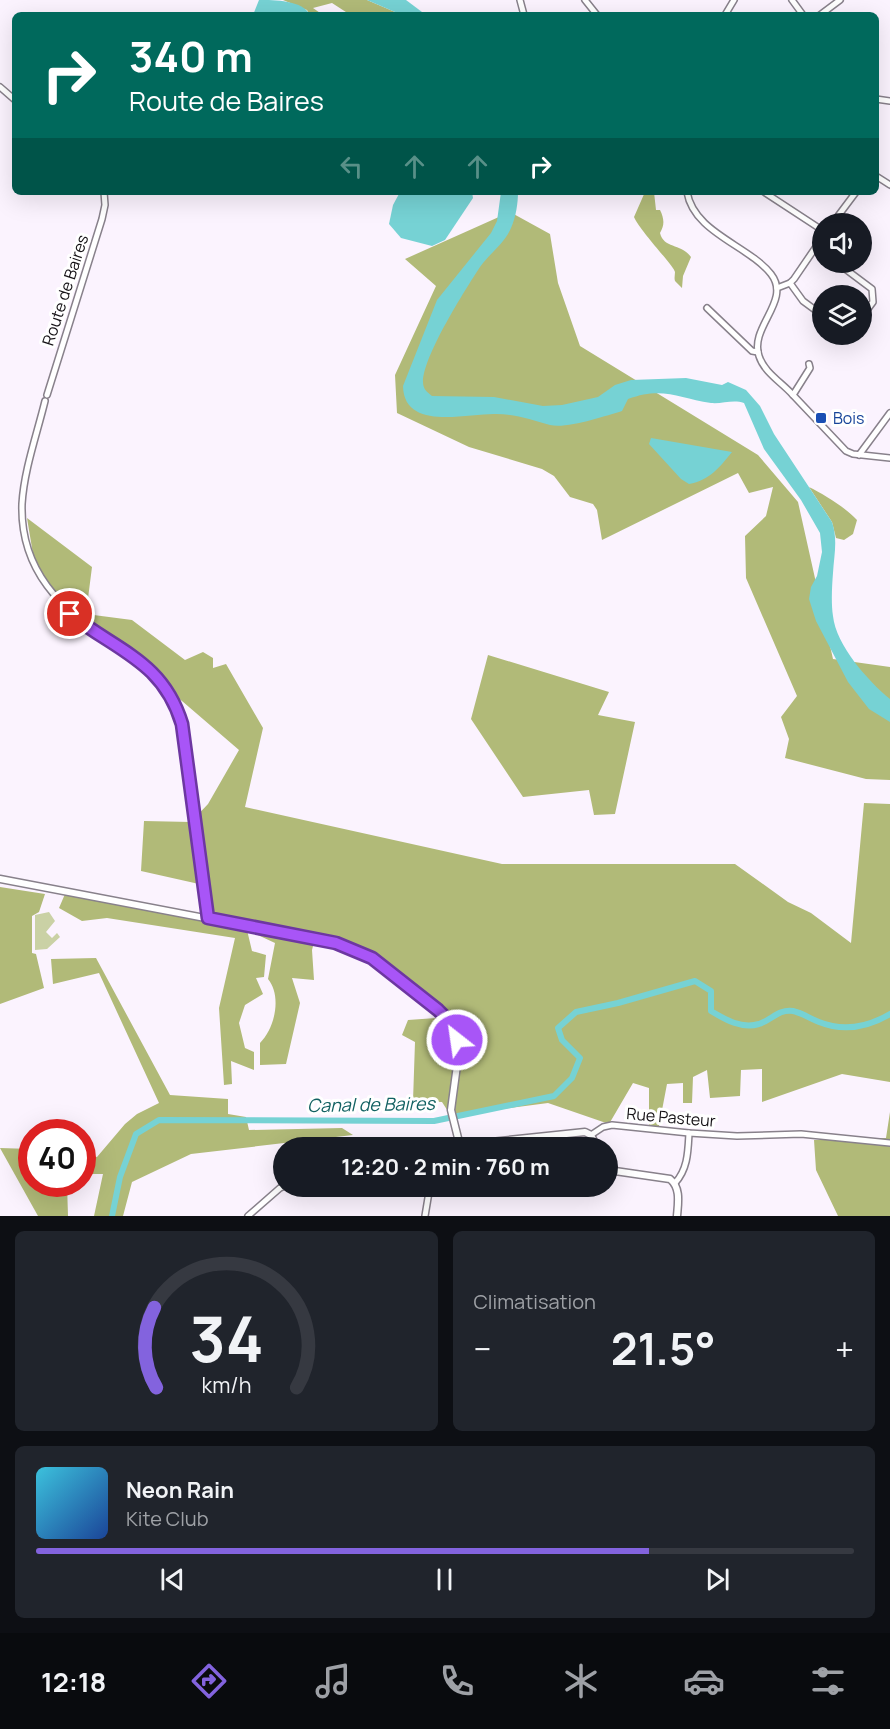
<!DOCTYPE html>
<html lang="fr">
<head>
<meta charset="utf-8">
<style>
  body { margin:0; font-family:Manrope,sans-serif; background:#20242c; color:#f1f3f6; height:100vh; display:flex; flex-direction:column; font-size:22px; white-space:nowrap }
  * { box-sizing:border-box; margin:0 }
  p { font-size:20px; color:#9ea1a6 }
  .icon { flex:none; width:33px; height:33px; fill:none; stroke:currentColor; stroke-width:2; stroke-linecap:round; stroke-linejoin:round }
  .map { position:relative; height:1216px; overflow:hidden }
  .details { display:flex; flex-direction:column; gap:15px; padding:15px; background:#0d0f14; flex:1 }
  .details>* { flex:none }
  .hud { position:absolute; left:12px; top:12px; width:867px; height:183px; border-radius:9px; box-shadow:0 6px 24px #0002; background:#00695c; color:#fff; overflow:hidden }
  .buttons { position:absolute; left:812px; top:213px; display:grid; gap:12px }
  .buttons a { display:grid; place-items:center; width:60px; height:60px; border-radius:50%; background:#171b24; box-shadow:0 6px 24px #0002; font-size:30px }
  .speed { position:absolute; left:18px; top:1119px; display:flex; gap:12px; font-size:30px; font-weight:700; text-align:center }
  .speed>* { display:grid; place-content:center; width:78px; height:78px; border-radius:50%; background:#171b24; box-shadow:0 6px 24px #0002; line-height:1 }
  .speed .limit { border:9px solid #d22; background:#fff; color:#111 }
  .pin { position:absolute; display:grid; place-items:center; width:51px; height:51px; color:#fff; margin:-26px; border:3px solid #fff; border-radius:50%; box-shadow:0 2px 6px #0007 }
  .me { position:absolute; width:66px; margin:-33px; rotate:330deg; stroke-linejoin:round; filter:drop-shadow(0 0 4px #0008) }
  .turn { display:flex; align-items:center; gap:21px; height:126px; padding:0 18px; font-size:27px }
  .turn .icon { width:78px; height:78px; stroke-width:2.5 }
  .turn b { display:block; font-size:42px; line-height:51px }
  .lanes { display:flex; align-items:center; height:57px; padding:0 18px; background:#0003; justify-content:center; gap:30px; direction:ltr }
  .lanes .off { opacity:.35 }
  .big { font-size:45px; font-weight:700; line-height:1.1 }
  .details .tile { flex:1; display:flex; flex-direction:column; justify-content:center; gap:9px; min-width:0; padding:0 21px; border-radius:9px; background:#20242c }
  .details .dial { align-items:center; gap:0 }
  .dial svg { height:156px; overflow:visible; fill:none; stroke:#363941; stroke-width:7; stroke-linecap:round; text-anchor:middle }
  .dial text { fill:#f1f3f6; stroke:none }
  .song { display:flex; align-items:center; gap:18px }
  .cover { width:72px; height:72px; border-radius:9px; background:linear-gradient(135deg,hsl(190 70% 55%),hsl(220 70% 35%)) }
  .played { height:6px; border-radius:3px; background:linear-gradient(90deg,#8363de 75%,#363941 75%) }
  .keys { display:flex; justify-content:space-around; direction:ltr }
  .heat { display:flex; justify-content:space-between; align-items:center; font-size:33px; direction:ltr }
  .details .tiles { flex:1; display:grid; gap:15px; grid-template-columns:1fr 1fr }
  .tile:last-child { grid-column:span 2 }
  .trip { position:absolute; left:273px; top:1137px; width:345px; height:60px; border-radius:30px; background:#171b24; box-shadow:0 6px 24px #0002; font-weight:700; line-height:60px; text-align:center }
  .tab-bar { display:flex; height:96px; justify-content:space-around; align-items:center; background:#090b0e; color:#9ea1a6 }
  .tab-bar .icon { width:42px; height:42px }
  .tab-bar .selected { color:#8363de }
  .tab-bar b { font-size:27px; color:#f1f3f6 }
  .map>svg:first-child { display:block }
  .green { fill:#cad1a5 }
  .forest { fill:#b1ba78 }
  .water { fill:#76d2d4 }
  .lines { fill:none; stroke-linecap:round; stroke-linejoin:round }
  .canal { stroke:#76d2d4; stroke-width:6 }
  .minor-casing { stroke:#88818b; stroke-width:8 }
  .tertiary-casing { stroke:#88818b; stroke-width:9 }
  .minor { stroke:#fff; stroke-width:5 }
  .tertiary { stroke:#fff; stroke-width:6 }
  .route-casing { stroke:#6d37a1; stroke-width:15 }
  .route { stroke:#a855f7; stroke-width:10 }
  .transit-dot { fill:#1a4fb4; stroke:#fff; stroke-width:2 }
  .labels { text-anchor:middle; stroke-width:6; stroke-linejoin:round; paint-order:stroke }
  .street-label { font-size:16px; fill:#141115; stroke:#fff }
  .transit-label { font-size:16px; fill:#164399; stroke:#fff; text-anchor:start }
  .water-label { font-size:18px; font-style:italic; fill:#126162; stroke:#fff }
</style>
</head>
<body>
<div class="map">
<svg width="890" height="1216" viewBox="0 0 890 1216">
  <rect width="100%" height="100%" fill="#fbf3fe"/>
  <polygon class="green" points="49,912 55,921 46,932 52,938 57,933 60,937 47,949 35,950 35,915"/>
  <g class="forest">
    <polygon points="283,0 367,0 402,15 349,14 332,3 313,8 323,15 310,15 307,10"/>
    <path d="M645,192H654L656,210H660C664,218 665,225 660,233C664,249 681,243 691,257L683,276L682,288L675,281C674,278 675,275 675,272C674,266 640,231 634,217Z"/>
    <polygon points="510,212 550,234 558,283 580,346 758,455 798,502 833,659 890,667 890,780 866,779 785,758 789,739 781,717 797,696 746,578 745,536 766,516 773,487 749,493 738,473 602,540 597,510 593,504 570,497 554,476 542,469 469,447 397,413 395,375 436,286 405,259"/>
    <path d="M809,487C823,494 845,507 857,520L853,534L844,540L836,538L832,522Z"/>
    <path d="M27,518L92,567L86,614L132,620L185,660L203,652L213,658V668L226,664L263,728L245,807L502,864H735L788,902L811,913L851,943L864,803L890,804V1082L842,1074L762,1102V1069L741,1070L740,1096L710,1098L707,1070L693,1077L692,1103H683V1083L667,1084L659,1126H649V1088L633,1083L609,1124L548,1103L451,1116L442,1102L413,1101L415,1042L402,1035L408,1020L436,1018L456,1021L414,984L364,950L316,934L312,950L314,980L292,978L300,1003L286,1064L260,1065V1043C275,1028 282,996 268,979L275,943L247,930L252,951L266,955L264,977L256,978L263,994L245,1005L239,1023L245,1048L254,1052V1070L231,1061L232,1084L224,1085L219,1008L235,938L107,918L82,921L59,908L65,894L201,918L199,884L141,871L144,821L191,822L208,804L239,750L182,701L68,611L35,566Z"/>
    <polygon points="488,655 609,692 598,715 635,722 615,814 594,815 589,790 523,797 471,719"/>
    <polygon points="0,887 45,894 39,912 32,916 32,953 36,954 44,988 0,1004"/>
    <polygon points="96,958 170,1095 228,1099 228,1114 246,1117 249,1130 342,1128 353,1135 191,1154 132,1182 123,1216 94,1216 103,1174 83,1174 83,1154 97,1157 125,1124 137,1114 159,1103 99,973 53,984 51,959"/>
    <polygon points="890,1112 890,1216 838,1216 816,1170 814,1140 886,1138"/>
    <polygon points="0,1148 31,1149 32,1184 67,1184 68,1216 38,1216"/>
  </g>
  <g class="water">
    <path d="M259,0C275,0 302,0 310,15H253Z"/>
    <polygon points="367,0 406,0 426,15 402,15"/>
    <polygon points="400,192 472,192 473,198 445,240 432,246 401,238 389,224 393,205"/>
    <path d="M501,192H518C518,203 516,217 511,228C504,244 490,253 480,267C465,290 423,356 423,382C423,389 427,392 432,396L494,397L543,406L562,405L598,397L615,385L631,380L686,378L722,385L728,382L746,390L760,406L774,434L832,522C838,540 834,555 833,573C832,586 831,603 833,616C836,645 868,681 890,699V722L869,709L848,682L816,621L809,599L811,587L817,576L822,552L820,533L801,500L764,449L744,403C733,399 723,404 711,403C679,398 662,386 628,399L622,411C605,416 567,429 550,425C532,420 516,414 496,414C468,413 404,432 403,386L437,300L491,233L497,221Z"/>
    <path d="M651,438L732,452C719,468 710,480 689,484L681,479L649,444Z"/>
  </g>
  <g class="lines">
    <path class="canal" d="M112,1216L120,1177L136,1134L159,1120L434,1121L554,1096L572,1078L580,1058L562,1040L558,1028L576,1012L618,1003L695,981L711,991V1011C726,1020 741,1029 759,1024C772,1020 778,1009 793,1011C802,1013 811,1019 819,1022C844,1032 868,1027 890,1014"/>
    <g class="minor-casing">
      <g id="minor">
        <polyline points="520,0 524,15"/>
        <polyline points="585,0 597,15"/>
        <polyline points="792,0 803,15"/>
        <polyline points="725,15 734,0"/>
        <polyline points="820,15 840,0"/>
        <polyline points="0,87 15,100"/>
        <polyline points="876,99 890,101"/>
        <polyline points="876,176 890,185"/>
        <path d="M687,192C694,233 748,245 771,274C792,301 749,327 759,356C764,372 781,382 792,394C810,413 828,432 846,451L853,454L890,458"/>
        <polyline points="764,192 822,230"/>
        <polyline points="832,224 856,192"/>
        <polyline points="836,262 872,289 873,302 861,318"/>
        <polyline points="790,283 803,301 822,315"/>
        <polyline points="777,288 790,283 794,279 822,238"/>
        <polyline points="707,308 752,351 758,352"/>
        <polyline points="47,395 102,219 105,205 104,192"/>
        <polyline points="793,395 810,368 809,364"/>
        <path d="M45,401C37,434 24,470 22,504C20,571 61,609 112,643C148,667 169,681 182,724L208,917"/>
        <polyline points="859,455 890,413"/>
        <polyline points="591,1135 603,1127 612,1125 689,1133 737,1136 801,1134 890,1143"/>
        <polyline points="453,1148 462,1145"/>
        <path d="M675,1183C688,1169 688,1151 689,1133"/>
        <polyline points="248,1216 280,1188 285,1186"/>
        <polyline points="425,1216 430,1186"/>
      </g>
    </g>
    <g class="tertiary-casing">
      <g id="tertiary">
        <polyline points="0,879 336,943 372,958 438,1010 454,1030 458,1058 451,1110 459,1142 462,1145 585,1132 591,1135 597,1148"/>
        <path d="M608,1170L670,1179C681,1188 678,1203 677,1216"/>
      </g>
    </g>
    <use href="#minor" class="minor"/>
    <use href="#tertiary" class="tertiary"/>
  </g>
  <g class="lines">
    <g class="route-casing">
      <path id="route" d="M70,614C117,651 163,661 182,724L208,918L336,943L372,958L438,1010L450,1022L457,1040"/>
    </g>
    <use href="#route" class="route"/>
  </g>
  <rect class="transit-dot" x="815" y="412" width="12" height="12" rx="3"/>
  <g class="labels">
    <g class="street-label">
      <text transform="translate(65 290) rotate(-72)" y="6">Route de Baires</text>
      <text transform="translate(671 1117) rotate(5)" y="6">Rue Pasteur</text>
    </g>
    <g class="transit-label">
      <text x="833" y="424">Bois</text>
    </g>
    <g class="water-label">
      <text transform="translate(371 1105) rotate(-1)" y="6">Canal de Baires</text>
    </g>
  </g>
</svg>
<div class="buttons">
<a><svg class="icon" aria-label="sound" viewBox="0 0 24 24"><path d="M4 9h4l5-4v14l-5-4H4zM17 9q2 3 0 6"/></svg></a>
<a><svg class="icon" aria-label="layers" viewBox="0 0 24 24"><path d="M12 4l9 5-9 5-9-5zM3 14l9 5 9-5"/></svg></a>
</div>
<div class="speed"><div class="limit">40</div></div>
<div class="pin" style="left:70px;top:614px;background:#d93025"><svg class="icon" aria-label="arrive" viewBox="0 0 24 24"><path d="M6 21V4h12l-3 4 3 4H6"/></svg></div>
<svg class="me" style="left:457px;top:1040px" viewBox="-20 -20 40 40"><circle r="17" fill="#a855f7" stroke="#fff" stroke-width="3"/><path d="M0-11L8 9 0 5-8 9z" fill="#fff"/></svg>
<div class="trip">12:20 · 2 min · 760 m</div>
<div class="hud">
<div class="turn"><svg class="icon" aria-label="right" viewBox="0 0 24 24"><path d="M7 20v-9h11M14 6l5 5-5 5"/></svg><div><b>340 m</b>Route de Baires</div></div>
<div class="lanes"><svg class="icon off" aria-label="left" viewBox="0 0 24 24"><path d="M17 20v-9H6M10 6l-5 5 5 5"/></svg><svg class="icon off" aria-label="ahead" viewBox="0 0 24 24"><path d="M12 20V5M6 11l6-6 6 6"/></svg><svg class="icon off" aria-label="ahead" viewBox="0 0 24 24"><path d="M12 20V5M6 11l6-6 6 6"/></svg><svg class="icon" aria-label="right" viewBox="0 0 24 24"><path d="M7 20v-9h11M14 6l5 5-5 5"/></svg></div>
</div>
</div>
<section class="details">
<div class="tiles">
<div class="tile dial"><svg viewBox="0 0 100 80">
<path d="M14 69A42 42 0 1 1 86 69"/>
<path d="M14 69A42 42 0 0 1 13 28" stroke="#8363de"/>
<text x="50" y="56" font-size="32" font-weight="700">34</text>
<text x="50" y="72" font-size="11">km/h</text>
</svg></div>
<div class="tile"><p>Climatisation</p>
<div class="heat"><a>−</a><b class="big">21.5°</b><a>+</a></div>
</div>
<div class="tile">
<div class="song"><i class="cover"></i><div><b>Neon Rain</b><p>Kite Club</p></div></div>
<div class="played"></div>
<div class="keys"><svg class="icon" aria-label="previous" viewBox="0 0 24 24"><path d="M18 5L8 12l10 7zM5 5v14"/></svg><svg class="icon" aria-label="pause" viewBox="0 0 24 24"><path d="M8 5v14M16 5v14"/></svg><svg class="icon" aria-label="next" viewBox="0 0 24 24"><path d="M6 5l10 7-10 7zM19 5v14"/></svg></div>
</div>
</div>
</section>
<nav class="tab-bar">
<b>12:18</b>
<svg class="icon selected" aria-label="directions" viewBox="0 0 24 24"><path d="M12 3l9 9-9 9-9-9zM9 14v-3h6M13 9l2 2-2 2"/></svg>
<svg class="icon" aria-label="music" viewBox="0 0 24 24"><path d="M9 18V5l10-2v13"/><circle cx="6" cy="18" r="3"/><circle cx="16" cy="16" r="3"/></svg>
<svg class="icon" aria-label="phone" viewBox="0 0 24 24"><path d="M5 4h4l2 5-3 2q2 4 5 5l2-3 5 2v4C11 20 4 13 5 4z"/></svg>
<svg class="icon" aria-label="climate" viewBox="0 0 24 24"><path d="M12 3v18M4 7l16 10M4 17L20 7"/></svg>
<svg class="icon" aria-label="car" viewBox="0 0 24 24"><path d="M5 17H2v-5l4-1 3-4h7l3 4 3 1v5h-3M9 17h6M6 11h13"/><circle cx="7" cy="17" r="2"/><circle cx="17" cy="17" r="2"/></svg>
<svg class="icon" aria-label="filters" viewBox="0 0 24 24"><path d="M4 7h16M4 17h16"/><circle cx="9" cy="7" r="2"/><circle cx="15" cy="17" r="2"/></svg>
</nav>
</body>
</html>
